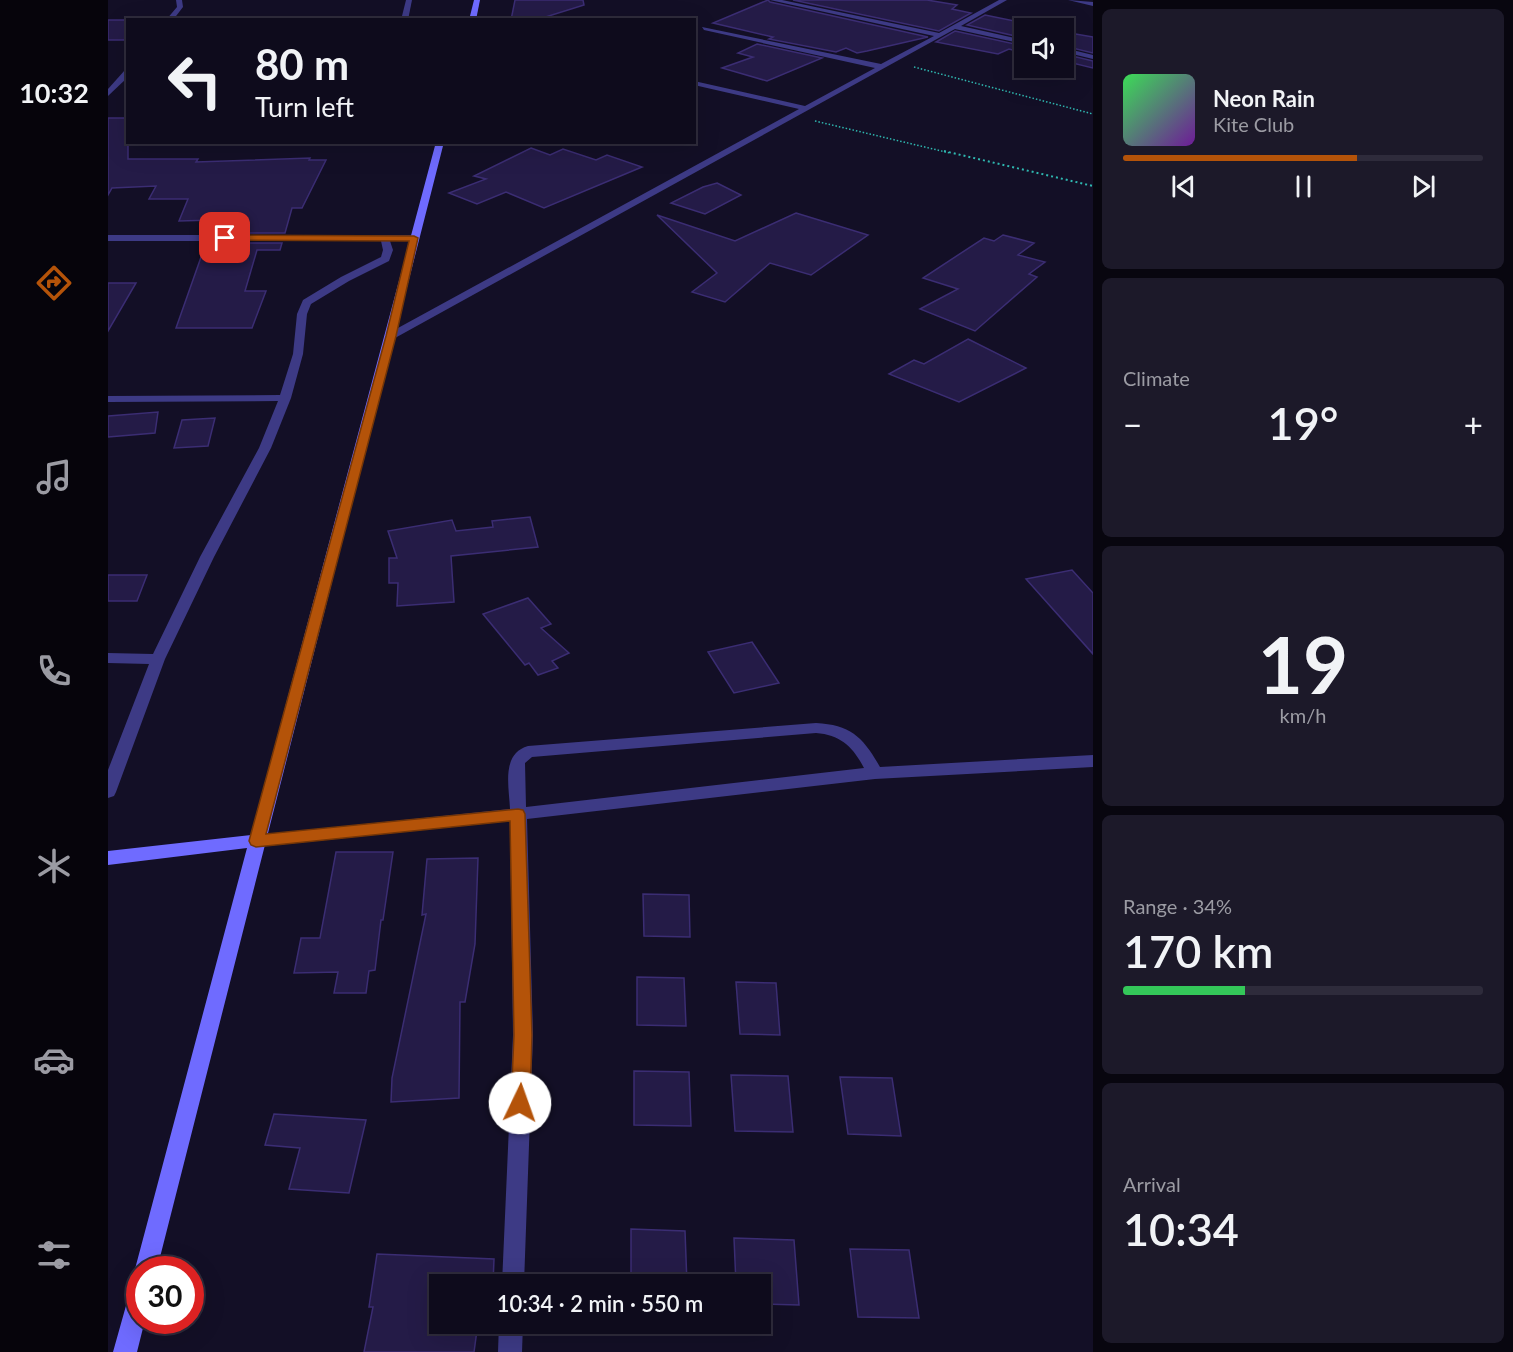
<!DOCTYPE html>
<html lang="en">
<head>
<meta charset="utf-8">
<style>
  body { margin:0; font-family:Lato,sans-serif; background:#1c1929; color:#f1f3f6; height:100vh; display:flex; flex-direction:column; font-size:22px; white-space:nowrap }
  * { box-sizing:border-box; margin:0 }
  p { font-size:20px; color:#9b9ba3 }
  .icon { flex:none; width:33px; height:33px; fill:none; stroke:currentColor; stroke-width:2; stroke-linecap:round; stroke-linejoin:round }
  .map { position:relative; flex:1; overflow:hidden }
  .drawer { display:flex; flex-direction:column; gap:9px; padding:9px; background:#08060f; width:420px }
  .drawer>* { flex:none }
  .guide { position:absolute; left:18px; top:18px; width:570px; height:126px; border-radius:0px; box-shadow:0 6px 24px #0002,0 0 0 2px #2e2b3b; background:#0e0b1c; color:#f1f3f6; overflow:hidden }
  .controls { position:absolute; left:906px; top:18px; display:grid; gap:12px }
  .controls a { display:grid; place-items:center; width:60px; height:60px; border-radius:0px; background:#0e0b1c; box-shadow:0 6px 24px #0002,0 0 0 2px #2e2b3b; font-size:30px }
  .speed { position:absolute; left:18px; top:1256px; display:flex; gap:12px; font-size:30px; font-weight:700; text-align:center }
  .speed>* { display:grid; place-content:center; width:78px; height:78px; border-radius:50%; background:#0e0b1c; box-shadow:0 6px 24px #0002,0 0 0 2px #2e2b3b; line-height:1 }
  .speed .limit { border:9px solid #d22; background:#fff; color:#111 }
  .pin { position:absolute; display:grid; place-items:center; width:51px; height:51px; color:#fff; margin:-26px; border-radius:12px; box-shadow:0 3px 9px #0006 }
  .me { position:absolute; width:66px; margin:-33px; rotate:3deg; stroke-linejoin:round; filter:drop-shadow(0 0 4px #0008) }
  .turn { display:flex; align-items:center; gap:21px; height:126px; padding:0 30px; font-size:27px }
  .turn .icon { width:78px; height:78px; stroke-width:2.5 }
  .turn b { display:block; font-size:42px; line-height:51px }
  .big { font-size:45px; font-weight:600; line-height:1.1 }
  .drawer .widget { flex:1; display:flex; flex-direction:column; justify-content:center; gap:9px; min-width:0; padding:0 21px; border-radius:9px; background:#1c1929 }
  .drawer .dial { align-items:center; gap:0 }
  .dial b { font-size:78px; line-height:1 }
  .song { display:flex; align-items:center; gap:18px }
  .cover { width:72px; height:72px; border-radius:9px; background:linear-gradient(135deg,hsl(130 70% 55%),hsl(280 70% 35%)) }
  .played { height:6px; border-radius:3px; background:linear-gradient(90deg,#b45309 65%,#2e2b3b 65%) }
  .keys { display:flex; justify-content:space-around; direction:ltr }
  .heat { display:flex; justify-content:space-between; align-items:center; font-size:33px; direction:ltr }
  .charge { height:9px; border-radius:4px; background:linear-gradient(90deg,#34c759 34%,#2e2b3b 0) }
  .trip { position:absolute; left:321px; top:1274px; width:342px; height:60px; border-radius:0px; background:#0e0b1c; box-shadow:0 6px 24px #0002,0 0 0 2px #2e2b3b; font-weight:600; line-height:60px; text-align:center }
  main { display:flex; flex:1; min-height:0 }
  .tab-bar { display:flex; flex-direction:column; width:108px; justify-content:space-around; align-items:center; background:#06040b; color:#9b9ba3 }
  .tab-bar .icon { width:42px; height:42px }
  .tab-bar .on { color:#b45309 }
  .tab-bar b { font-size:27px; color:#f1f3f6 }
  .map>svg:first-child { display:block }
  .building { fill:#241b47; stroke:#3b2d73; stroke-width:1.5 }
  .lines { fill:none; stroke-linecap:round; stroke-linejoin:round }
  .path-far1 { stroke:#2fb8b0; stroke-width:1.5; stroke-dasharray:1.5 2; stroke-linecap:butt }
  .path { stroke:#2fb8b0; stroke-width:2; stroke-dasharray:2 3; stroke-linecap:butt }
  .minor { fill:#3d3a85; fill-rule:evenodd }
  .secondary { fill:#6f6bff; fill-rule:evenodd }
  .route { fill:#b45309; stroke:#753606; stroke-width:1.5 }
</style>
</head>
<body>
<main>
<nav class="tab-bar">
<b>10:32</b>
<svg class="icon on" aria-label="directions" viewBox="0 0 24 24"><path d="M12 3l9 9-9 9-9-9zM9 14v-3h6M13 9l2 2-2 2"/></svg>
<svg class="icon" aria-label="music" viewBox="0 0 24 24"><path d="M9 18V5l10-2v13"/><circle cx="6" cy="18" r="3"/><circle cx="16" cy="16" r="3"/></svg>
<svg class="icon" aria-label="phone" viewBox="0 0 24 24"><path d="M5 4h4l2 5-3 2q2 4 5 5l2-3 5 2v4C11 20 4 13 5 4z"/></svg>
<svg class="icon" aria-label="climate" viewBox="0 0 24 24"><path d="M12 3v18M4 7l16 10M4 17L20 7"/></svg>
<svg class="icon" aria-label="car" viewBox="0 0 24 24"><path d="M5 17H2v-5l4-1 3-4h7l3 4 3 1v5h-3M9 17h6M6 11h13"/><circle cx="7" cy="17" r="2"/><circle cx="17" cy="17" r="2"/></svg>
<svg class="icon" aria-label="filters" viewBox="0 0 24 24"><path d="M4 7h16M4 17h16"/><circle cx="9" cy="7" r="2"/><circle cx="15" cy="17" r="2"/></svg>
</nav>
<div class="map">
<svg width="985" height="1352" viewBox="0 0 985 1352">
  <rect width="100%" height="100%" fill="#130f26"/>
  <g class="building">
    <polygon points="407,0 475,0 476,5 428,20 403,20"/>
    <polygon points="660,0 662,2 820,37 759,51 749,53 738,48 728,52 661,39 665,37 605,23"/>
    <polygon points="685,0 819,0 849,5 844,9 863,13 831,31"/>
    <polygon points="877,15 916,23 916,38 859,25"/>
    <rect x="0" y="20" width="20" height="20"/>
    <polygon points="847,31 916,46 916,53 901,49 890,54 828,42"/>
    <polygon points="956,32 985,37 985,53 956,46"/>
    <polygon points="649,44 714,58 659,81 614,68 645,57 630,53"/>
    <polygon points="956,54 985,61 985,68 956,61"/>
    <polygon points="0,118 20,118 20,159 90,159 88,162 202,158 201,160 218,160 194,208 184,208 177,233 102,233 106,220 71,221 80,199 41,199 48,186 4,188 0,195"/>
    <polygon points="423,148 442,155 455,149 488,160 499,155 534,167 436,208 398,192 369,204 341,193 378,179 366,176"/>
    <polygon points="609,183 633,195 597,214 563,203 595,187"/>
    <polygon points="688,213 760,235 703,275 662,263 617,302 584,292 609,273 549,215 627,241"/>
    <polygon points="895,235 926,243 910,255 937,262 921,274 929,277 867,331 812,309 850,289 815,278 876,238 886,241"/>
    <polygon points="98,243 174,243 172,250 149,250 137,291 158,291 144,328 68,328"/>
    <polygon points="0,283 28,283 0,331"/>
    <polygon points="860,339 918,368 851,402 781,374 806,360 816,364"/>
    <polygon points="50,412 47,433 0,437 0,416"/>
    <polygon points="107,418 100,446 66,448 74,420"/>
    <polygon points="422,517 430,547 343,556 346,602 289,606 290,583 281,583 281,558 289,558 280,531 344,520 348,531 385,527 384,521"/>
    <polygon points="964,570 985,593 985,654 918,579"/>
    <polygon points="0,575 39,575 29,601 0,601"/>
    <polygon points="420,598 443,624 433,628 461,653 444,661 450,668 430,675 421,663 417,665 375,614"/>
    <polygon points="644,642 671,683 626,693 600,652"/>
    <polygon points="228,852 285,852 275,920 273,920 267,970 261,971 258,993 226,993 230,972 186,973 193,938 212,938"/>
    <polygon points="370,858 367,944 357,1002 352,1002 351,1098 283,1102 284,1078 318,914 314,915 319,859"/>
    <polygon points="535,894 581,895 582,937 536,936"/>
    <polygon points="529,977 576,978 578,1026 529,1025"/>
    <polygon points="628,982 668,983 672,1035 632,1034"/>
    <polygon points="526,1071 581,1072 583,1126 526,1125"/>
    <polygon points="623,1075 680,1076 685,1132 627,1131"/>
    <polygon points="732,1077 784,1078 793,1136 740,1134"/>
    <polygon points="166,1114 258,1120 241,1193 181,1189 192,1148 157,1145"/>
    <polygon points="523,1229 577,1231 579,1284 523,1284"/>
    <polygon points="626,1238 686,1240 691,1305 652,1304 652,1284 628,1284"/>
    <polygon points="742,1249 801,1250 811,1318 750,1317"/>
    <polygon points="269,1254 386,1259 385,1284 332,1284 332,1323 370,1323 366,1352 256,1352 265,1307 261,1307"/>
  </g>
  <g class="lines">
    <g class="path-far1">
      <polyline points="806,67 985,114"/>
      <polyline points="707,121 842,153"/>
    </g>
    <polyline class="path" points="836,151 985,186"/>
    <g class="minor">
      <polygon points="68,0 74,0 75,7 65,20 58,20 69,7"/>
      <polygon points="298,0 304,0 300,20 293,20"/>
      <polygon points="662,0 674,0 831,33 891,0 899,0 853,26 916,40 916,44 847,29 287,338 279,338 279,334 691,109 586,85 586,81 697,106 767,68 596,30 594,27 773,64 826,36"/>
      <polygon points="960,0 985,2 985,6"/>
      <polygon points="956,48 985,55 985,59 956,52"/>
      <polygon points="17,70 20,70 20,77 0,96 0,89"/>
      <polygon points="0,235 306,235 311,238 306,241 282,241 285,250 281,261 241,281 203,304 199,314 195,354 183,398 163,448 106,557 57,659 8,792 6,796 0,798 0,770 41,664 0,663 0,653 45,654 92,557 151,448 170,401 0,402 0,396 172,395 185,354 189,314 195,300 233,277 273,257 275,250 273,241 0,241"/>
      <path d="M708,723C743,725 755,737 772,767L985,755V767L767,779L419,819L425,1035L416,1284H394L405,1035L402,821L148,847L142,846L139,841L142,836L402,809C401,786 393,754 420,746ZM708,733C733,735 745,747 756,768L418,807L417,763L424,757Z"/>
      <polygon points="391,1323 415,1323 414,1352 390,1352"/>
    </g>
    <g class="secondary">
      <polygon points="366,0 372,0 368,20 361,20"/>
      <polygon points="328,142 336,142 49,1269 32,1269 32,1277 27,1269 139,848 0,865 0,851 143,835"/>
      <polygon points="32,1284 32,1320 37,1320 29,1352 5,1352 21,1295 24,1287"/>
    </g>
  </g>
  <polygon class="route" points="117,235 306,236 310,238 288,336 158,834 410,809 415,810 417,814 424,1035 422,1103 419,1108 412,1111 406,1108 403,1103 406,1035 402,821 148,847 143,845 141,841 278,336 301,241 114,240 114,236"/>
</svg>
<div class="controls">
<a><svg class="icon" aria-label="sound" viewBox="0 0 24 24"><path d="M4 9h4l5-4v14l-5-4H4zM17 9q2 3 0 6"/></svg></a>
</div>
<div class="speed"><div class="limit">30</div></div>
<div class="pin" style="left:117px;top:238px;background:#d93025"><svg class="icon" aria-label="arrive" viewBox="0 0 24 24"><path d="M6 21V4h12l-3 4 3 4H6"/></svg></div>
<svg class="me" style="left:412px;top:1103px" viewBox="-20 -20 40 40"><circle r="19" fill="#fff"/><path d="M0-13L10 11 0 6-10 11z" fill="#b45309"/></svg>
<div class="trip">10:34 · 2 min · 550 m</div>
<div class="guide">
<div class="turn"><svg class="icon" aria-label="left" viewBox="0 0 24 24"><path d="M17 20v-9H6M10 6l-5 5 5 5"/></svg><div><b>80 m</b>Turn left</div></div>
</div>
</div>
<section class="drawer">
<div class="widget">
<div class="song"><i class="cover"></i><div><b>Neon Rain</b><p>Kite Club</p></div></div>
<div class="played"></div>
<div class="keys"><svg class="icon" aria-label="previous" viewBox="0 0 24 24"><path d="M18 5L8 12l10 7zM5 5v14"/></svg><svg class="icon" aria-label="pause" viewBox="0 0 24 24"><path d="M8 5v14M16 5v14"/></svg><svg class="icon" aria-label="next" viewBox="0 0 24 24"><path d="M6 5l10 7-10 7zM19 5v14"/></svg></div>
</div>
<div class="widget"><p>Climate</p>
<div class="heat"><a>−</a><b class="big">19°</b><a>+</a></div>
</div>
<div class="widget dial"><b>19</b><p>km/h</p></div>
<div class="widget"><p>Range · 34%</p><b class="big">170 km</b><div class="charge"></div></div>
<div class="widget"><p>Arrival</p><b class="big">10:34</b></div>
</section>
</main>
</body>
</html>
